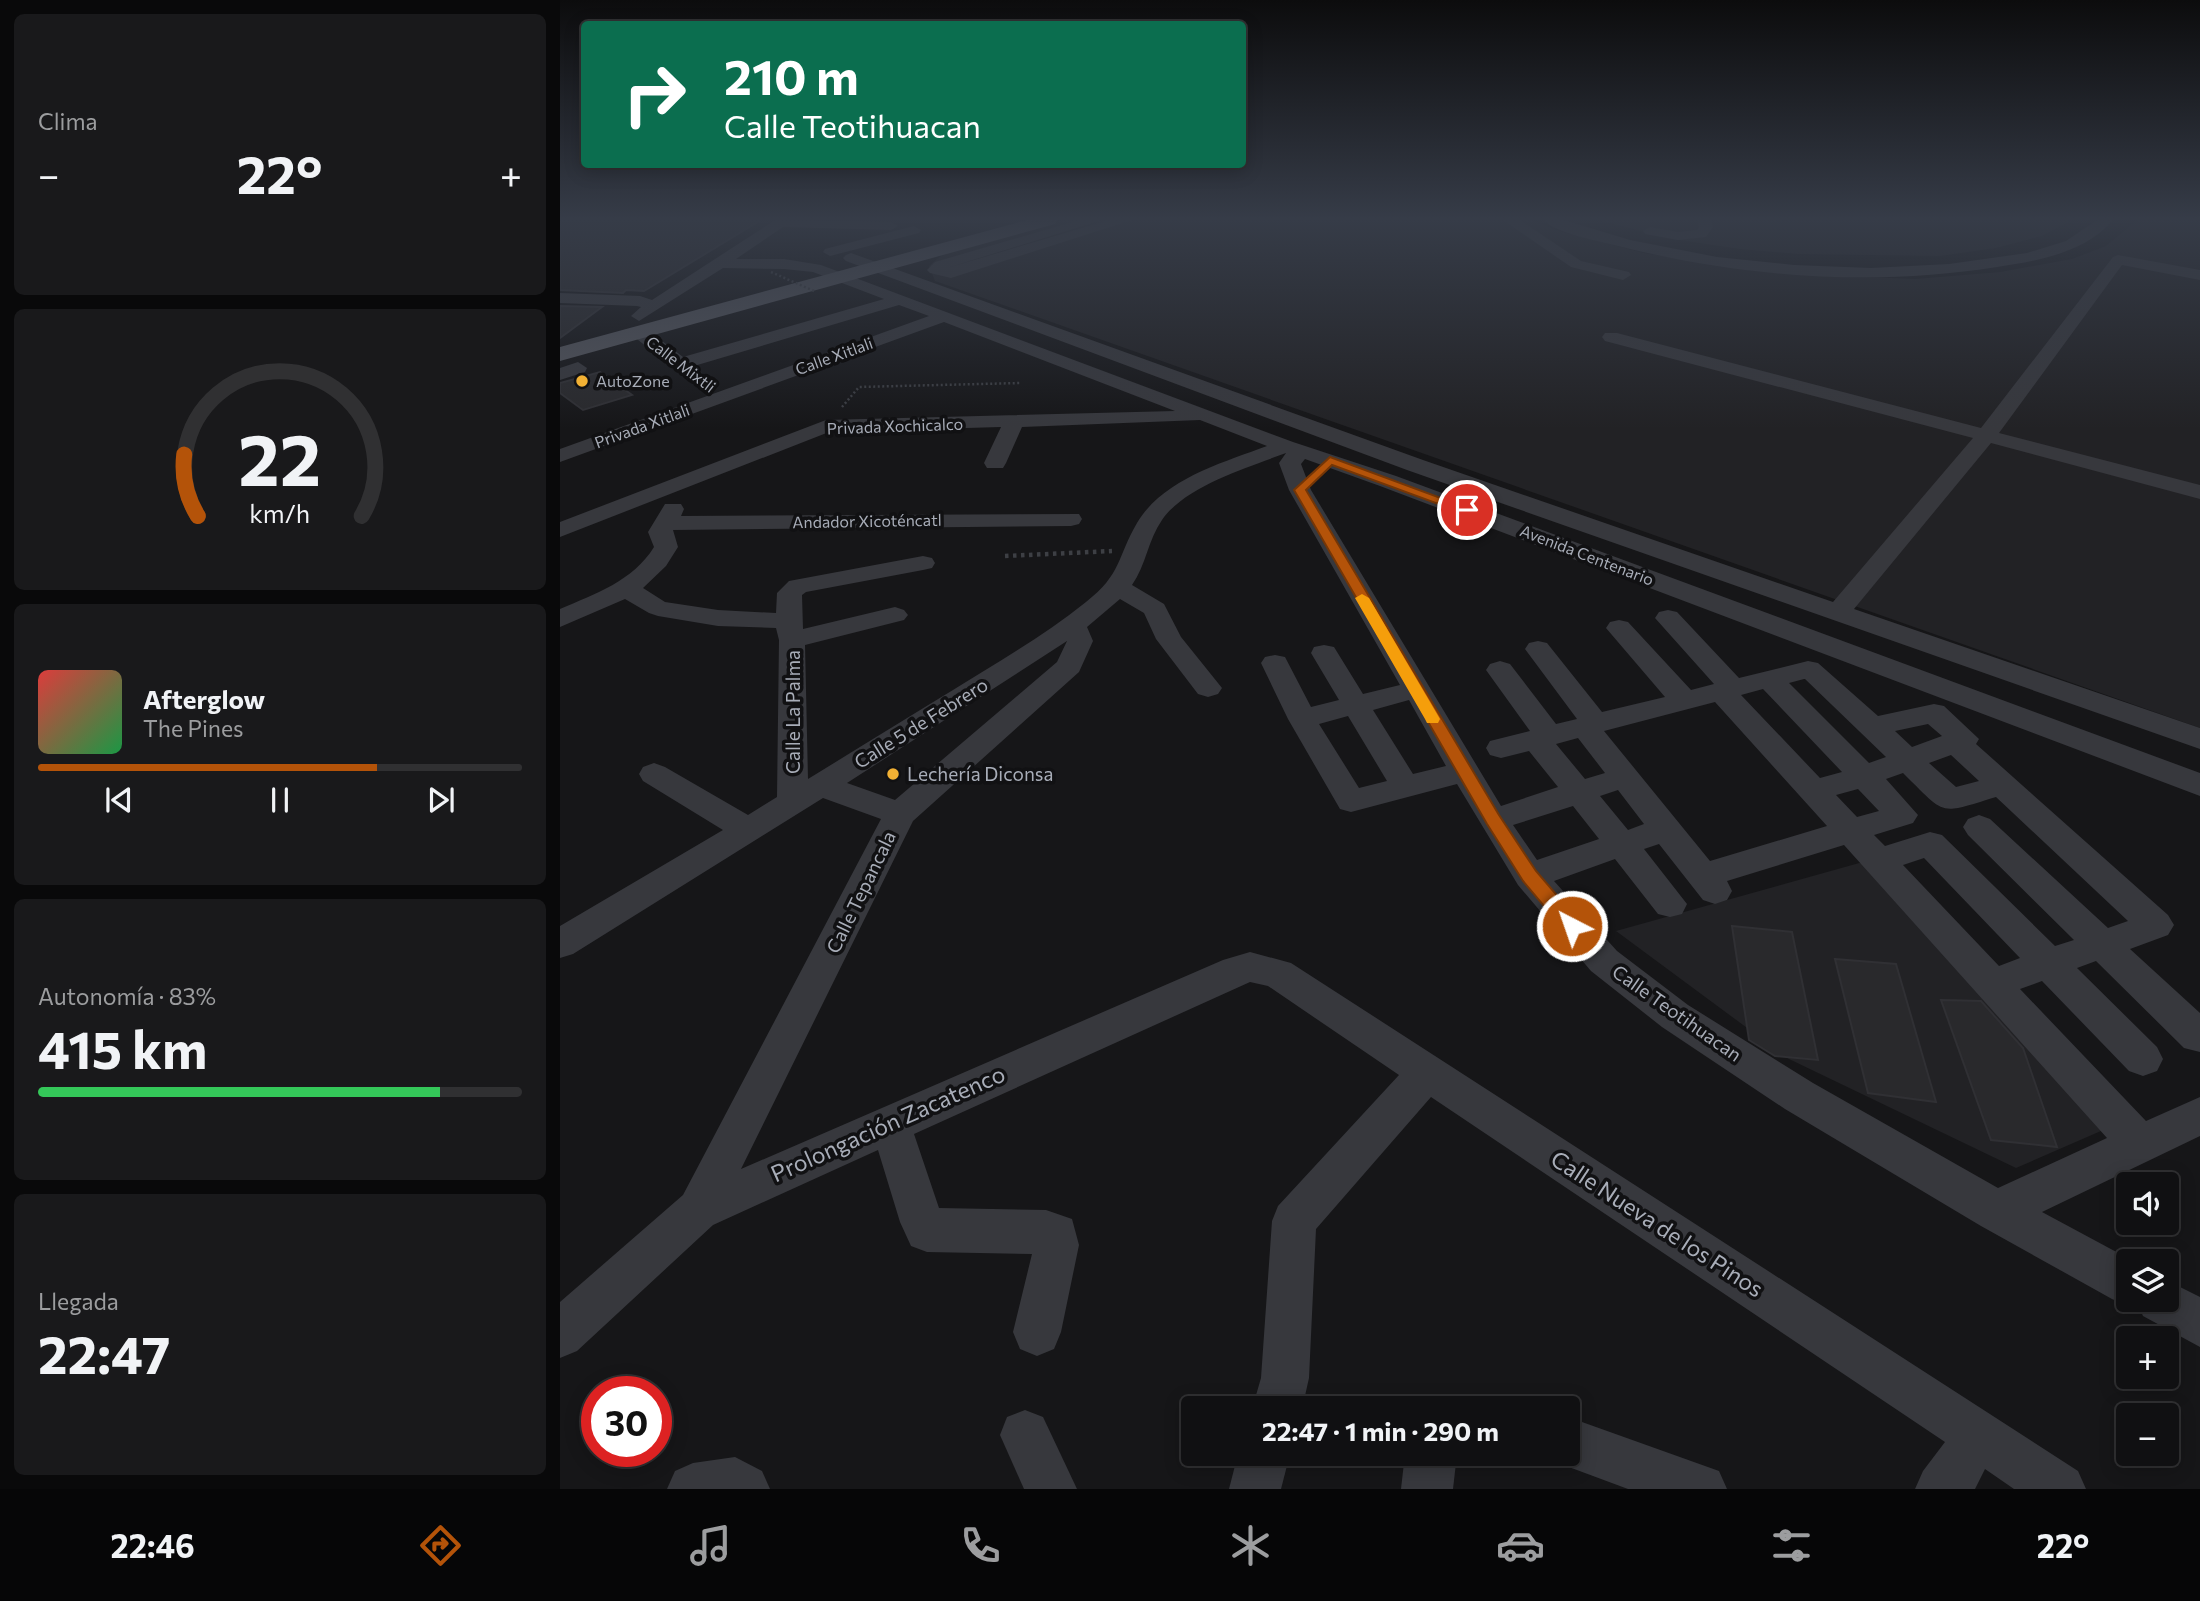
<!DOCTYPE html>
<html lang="es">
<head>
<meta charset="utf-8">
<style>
  body { margin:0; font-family:Commissioner,sans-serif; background:#19191b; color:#f1f3f6; height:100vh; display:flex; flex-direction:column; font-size:26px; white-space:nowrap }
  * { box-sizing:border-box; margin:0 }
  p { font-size:23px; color:#9c9d9f }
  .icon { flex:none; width:38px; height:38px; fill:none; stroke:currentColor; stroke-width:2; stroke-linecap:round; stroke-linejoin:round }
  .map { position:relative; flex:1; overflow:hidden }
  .panel { display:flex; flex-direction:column; gap:14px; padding:14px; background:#09090a; width:560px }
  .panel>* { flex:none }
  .hud { position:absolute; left:21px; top:21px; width:665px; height:147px; border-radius:7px; box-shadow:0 4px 18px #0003,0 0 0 2px #303032; background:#0b6e4f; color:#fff; overflow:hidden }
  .tools { position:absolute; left:1556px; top:1172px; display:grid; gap:14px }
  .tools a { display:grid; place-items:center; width:63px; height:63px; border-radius:7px; background:#101012; box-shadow:0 4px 18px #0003,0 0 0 2px #303032; font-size:35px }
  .speed { position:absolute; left:21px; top:1376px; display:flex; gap:14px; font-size:35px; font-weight:700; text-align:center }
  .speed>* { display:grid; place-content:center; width:91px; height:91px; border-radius:50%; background:#101012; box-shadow:0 4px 18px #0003,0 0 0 2px #303032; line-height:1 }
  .speed .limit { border:10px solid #d22; background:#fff; color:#111 }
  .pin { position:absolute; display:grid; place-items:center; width:60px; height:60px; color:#fff; margin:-30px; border:4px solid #fff; border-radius:50%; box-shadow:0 2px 7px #0007 }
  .me { position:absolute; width:77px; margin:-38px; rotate:319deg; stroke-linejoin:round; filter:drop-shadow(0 0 5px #0008) }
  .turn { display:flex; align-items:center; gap:24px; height:147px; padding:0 28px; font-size:32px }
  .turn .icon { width:91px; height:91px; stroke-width:2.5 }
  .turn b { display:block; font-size:49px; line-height:60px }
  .big { font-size:52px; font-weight:700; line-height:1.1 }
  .panel .tile { flex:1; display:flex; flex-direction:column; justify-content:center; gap:10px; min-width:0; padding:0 24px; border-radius:10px; background:#19191b }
  .panel .dial { align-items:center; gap:0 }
  .dial svg { height:182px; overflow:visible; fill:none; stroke:#303032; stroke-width:7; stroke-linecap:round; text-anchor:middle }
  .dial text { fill:#f1f3f6; stroke:none }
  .song { display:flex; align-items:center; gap:21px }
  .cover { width:84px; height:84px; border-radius:10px; background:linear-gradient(135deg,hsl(0 70% 55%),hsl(140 70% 35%)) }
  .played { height:7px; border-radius:4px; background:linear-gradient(90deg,#b45309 70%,#303032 70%) }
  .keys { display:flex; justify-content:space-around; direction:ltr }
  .heat { display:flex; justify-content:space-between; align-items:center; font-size:38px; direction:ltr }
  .charge { height:10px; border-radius:5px; background:linear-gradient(90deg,#34c759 83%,#303032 0) }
  .trip { position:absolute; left:621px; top:1396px; width:399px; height:70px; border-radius:7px; background:#101012; box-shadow:0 4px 18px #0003,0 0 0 2px #303032; font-weight:700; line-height:70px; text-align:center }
  .menu { display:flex; height:112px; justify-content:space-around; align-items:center; background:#060607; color:#9c9d9f }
  .menu .icon { width:49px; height:49px }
  .menu .selected { color:#b45309 }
  .menu b { font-size:32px; color:#f1f3f6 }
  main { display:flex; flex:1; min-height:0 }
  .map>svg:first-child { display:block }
  .built { fill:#222225 }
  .building { fill:#29292c; stroke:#303034; stroke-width:2 }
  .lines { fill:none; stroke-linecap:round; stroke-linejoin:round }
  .path-far1 { stroke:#3d3f44; stroke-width:2.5; stroke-dasharray:2 2.5; stroke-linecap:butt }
  .path { stroke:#3d3f44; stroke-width:4.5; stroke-dasharray:3.5 4.5; stroke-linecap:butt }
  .minor { fill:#37383d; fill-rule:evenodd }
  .major { fill:#53555c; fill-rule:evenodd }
  .path-bridge { stroke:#3d3f44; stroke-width:2.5; stroke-dasharray:2 2.5; stroke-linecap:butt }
  .route { fill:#b45309; stroke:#753606; stroke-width:2 }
  .slow { fill:#f59e0b }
  .poi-dot { fill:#f2b134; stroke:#111113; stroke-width:2.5 }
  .labels { text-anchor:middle; stroke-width:7; stroke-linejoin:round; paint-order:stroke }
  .far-street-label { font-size:16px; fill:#a8adb8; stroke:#111113 }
  .far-poi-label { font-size:16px; fill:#a8adb8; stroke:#111113; text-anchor:start }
  .street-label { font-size:19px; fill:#a8adb8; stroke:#111113 }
  .poi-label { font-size:19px; fill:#a8adb8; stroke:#111113; text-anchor:start }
  .near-street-label { font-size:23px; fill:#a8adb8; stroke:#111113 }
</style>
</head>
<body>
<main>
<section class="panel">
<div class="tile"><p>Clima</p>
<div class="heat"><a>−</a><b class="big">22°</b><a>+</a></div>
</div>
<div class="tile dial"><svg viewBox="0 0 100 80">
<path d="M14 69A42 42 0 1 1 86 69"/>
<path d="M14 69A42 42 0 0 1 8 42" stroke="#b45309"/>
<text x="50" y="56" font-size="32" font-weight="700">22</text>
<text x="50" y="72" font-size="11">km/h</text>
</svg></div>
<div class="tile">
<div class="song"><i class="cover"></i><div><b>Afterglow</b><p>The Pines</p></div></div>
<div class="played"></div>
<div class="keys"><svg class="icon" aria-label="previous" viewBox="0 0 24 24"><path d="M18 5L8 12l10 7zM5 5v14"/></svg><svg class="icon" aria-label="pause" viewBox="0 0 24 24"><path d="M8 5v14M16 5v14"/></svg><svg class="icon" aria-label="next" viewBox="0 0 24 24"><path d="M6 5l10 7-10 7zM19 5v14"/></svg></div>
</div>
<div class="tile"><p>Autonomía · 83%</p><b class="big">415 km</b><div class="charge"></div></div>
<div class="tile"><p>Llegada</p><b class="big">22:47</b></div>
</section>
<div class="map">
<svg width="1640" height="1489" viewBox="0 0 1640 1489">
  <rect width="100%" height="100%" fill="#161618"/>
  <g class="built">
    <polygon points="501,220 971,220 999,231 1084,253 1162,265 1234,274 1355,279 1440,272 1512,259 1546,246 1577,220 1640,220 1640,728 375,281 369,266 383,254"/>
    <polygon points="1038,220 1512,220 1482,236 1436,248 1380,256 1238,254 1180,249 1113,239"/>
    <polygon points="1310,860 1557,1124 1456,1168 1229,1059 1056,931"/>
  </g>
  <g class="building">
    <polygon points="0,220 201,220 84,291 66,290 63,293 0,290"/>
    <polygon points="0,306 42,307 0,338"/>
    <polygon points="40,372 72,395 23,410 0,393 0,383"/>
    <polygon points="1172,926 1232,932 1258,1060 1215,1056 1189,1040"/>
    <polygon points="1275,959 1336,964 1376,1102 1308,1093"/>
    <polygon points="1381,1000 1421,1001 1463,1048 1497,1147 1431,1140"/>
  </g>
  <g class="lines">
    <polyline class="path-far1" points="282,407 299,387 460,383"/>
    <polyline class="path" points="445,556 552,551"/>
    <g class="minor">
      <path d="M215,220L331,222L338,226L331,230L223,227L176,259H224L261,265L733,442L836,476L1640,773V796L820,486L745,459L741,464L751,490L941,806L998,787L969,751L941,758L930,755L926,748L930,741L970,731L926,670L930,664L940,661L950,664L996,724L1017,719L965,649L969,643L978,641L987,643L1042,712L1105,697L1046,628L1050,622L1059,620L1068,622L1131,690L1154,684L1095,618L1099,612L1108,610L1117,612L1179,678L1248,661L1258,663L1318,716L1374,704L1384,706L1419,739L1416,744L1608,915L1614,925L1608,935L1570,949L1640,1013V1052L1624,1048L1536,961L1517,968L1597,1047L1603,1059L1597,1071L1583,1076L1569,1071L1482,981L1460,989L1586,1121L1640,1097V1136L1482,1212L1575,1262H1568V1300H1606V1280L1640,1297V1347L1583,1316L1577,1302L1568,1306L1552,1299L1421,1226L1225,1109L1102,1027L1031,971L958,885L897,784L791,812L780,809L728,719L701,663L705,657L715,655L725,657L751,707L779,700L751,653L754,647L764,645L774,647L803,694L840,685L729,490L719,463L726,453C689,467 625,486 602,520C588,540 586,565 572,585L604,604L621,637L662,688L658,694L648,697L638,694L596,639L584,613L560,599L527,627L533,641L519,672L353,821L181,1169L663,960L690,952L731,963L1518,1471L1526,1489H1454L1425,1469L1415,1489H1355L1363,1471L1385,1442L871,1097L756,1229L749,1378L742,1409H692L701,1378L712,1221L718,1206L839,1075L708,986L690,982L354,1134L379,1208L486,1210L512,1219L519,1245L501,1332L494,1349L477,1356L460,1349L453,1332L472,1254L367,1252L351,1246L340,1222L318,1150L153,1225L17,1351L0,1358V1302L123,1195L321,819L263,798L13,954L0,958V926L163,830L83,781L79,774L83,767L94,763L105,767L188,815L217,797L219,640L216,628L158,626L98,616L89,613L65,599L0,627V609C35,594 73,581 94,547L88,532L105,504H121L124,509L121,516L519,514L522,519L519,524L511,526L113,530L118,547L106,566L83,588L105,602L158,610L216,613L217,593L229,581L363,556L372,558L375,563L372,568L363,570L246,592L242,595L243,629L335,607L344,610L348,615L344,620L245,645L248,779C297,749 345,719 393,690C438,662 485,635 526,602C562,574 557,557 577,523C603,479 662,463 707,446L640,420L462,427L446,463L443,468H427L424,463L441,427L269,432L0,537V522L266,420L615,411L384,322L0,462V449L369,316L339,305L134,366L144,375L135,381L128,379L73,336L70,332L73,328H85L123,357L324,299L253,272L224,269L163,268L79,321L71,316L81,307L77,306L0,303V293L80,296L92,300ZM507,641L497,662L335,800L287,783ZM1244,679H1245L1326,757L1309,763L1229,683ZM1203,689L1282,772L1260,778L1181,695ZM849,700L886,766L853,774L813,710ZM1155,702L1267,826L1150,861L1044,731ZM788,716L827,781L799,788L759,724ZM1368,724L1382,736L1352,747L1335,731ZM1018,738L1045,773L1025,779L996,744ZM1391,755L1419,781L1396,787L1369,763ZM1343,773C1387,816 1377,815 1436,797L1568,921L1548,928L1430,819L1419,815L1408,819L1403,827L1408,835L1514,940L1495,946L1382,835L1370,832L1325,846L1314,835L1353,823L1358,815L1326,779ZM1298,789L1319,811L1297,817L1276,795ZM1058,790L1084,824L1068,830L1040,796ZM1013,806L1039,839L977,860L953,825ZM1099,844L1143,900L1155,904L1167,900L1172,891L1167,881L1284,845L1547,1138L1438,1188L1253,1083L1128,1005L1057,951L994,881L1055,859L1098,914L1110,917L1122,914L1127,904L1084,849ZM1364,858L1460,958L1439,966L1343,865Z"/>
      <polygon points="519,220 542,220 387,268 549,220 572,220 391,278 370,273 367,270 375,262"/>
      <polygon points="943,220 960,220 1021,261 1069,272 1071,275 1063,280 1011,267"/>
      <path d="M983,220H1004L1070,240L1157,257L1234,265L1311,268L1389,264L1467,253L1506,241L1537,220H1553C1525,253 1477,261 1437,267C1312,287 1181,277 1058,246C1038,241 998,234 983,220Z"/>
      <polygon points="1137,220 1151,220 1153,227 1146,237 1118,240 1085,234 1083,231 1090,227 1118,232 1137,230 1139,227"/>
      <polygon points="354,226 361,230 359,233 270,256 263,252 265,249"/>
      <polygon points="291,253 863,460 1273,602 1413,438 1045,341 1042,337 1045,333 1057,333 1421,428 1553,257 1558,255 1640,270 1640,280 1562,265 1439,433 1640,485 1640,499 1431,443 1294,609 1640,728 1640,749 847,470 286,261 283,258 286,255"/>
      <polygon points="18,362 27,368 25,372 0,380 0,368"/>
      <polygon points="465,1410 483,1417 517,1489 464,1489 440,1435 447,1417"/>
      <polygon points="1008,1417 1159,1471 1167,1489 1068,1489 990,1460 988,1454 1008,1454"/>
      <polygon points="678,1454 730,1454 721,1489 669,1489"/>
      <polygon points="845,1454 897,1454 893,1489 841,1489"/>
      <polygon points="175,1457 202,1471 210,1489 107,1489 115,1471 133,1463"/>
    </g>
    <polygon class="major" points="467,220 498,220 495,224 0,361 0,347"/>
    <polyline class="path-bridge" points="211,272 254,291"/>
  </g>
  <linearGradient id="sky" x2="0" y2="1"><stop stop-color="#0c0c0d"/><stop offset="0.51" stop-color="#363c48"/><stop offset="1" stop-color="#363c48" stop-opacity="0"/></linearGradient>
  <rect width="1640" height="429" fill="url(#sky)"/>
  <polygon class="route" points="770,457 913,510 903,513 772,465 746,490 939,815 976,871 1018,920 1021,926 1018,931 1012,933 1005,931 963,881 927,824 734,490"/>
  <polygon class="slow" points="802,594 809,598 880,719 878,723 867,723 865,719 795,598"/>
  <g class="poi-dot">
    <circle cx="22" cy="381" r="7"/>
    <circle cx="333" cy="774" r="7"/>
  </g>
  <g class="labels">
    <g class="far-street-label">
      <text transform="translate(274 356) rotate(-20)" y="6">Calle Xitlali</text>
      <text transform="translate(121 364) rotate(37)" y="6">Calle Mixtli</text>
      <text transform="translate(82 426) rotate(-20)" y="6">Privada Xitlali</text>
      <text transform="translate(335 426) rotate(-2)" y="6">Privada Xochicalco</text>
      <text transform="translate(307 521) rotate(-1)" y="6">Andador Xicoténcatl</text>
      <text transform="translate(1027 555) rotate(21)" y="6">Avenida Centenario</text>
    </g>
    <g class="far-poi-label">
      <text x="36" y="387">AutoZone</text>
    </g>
    <g class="street-label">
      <text transform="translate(233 712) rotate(-90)" y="7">Calle La Palma</text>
      <text transform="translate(361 723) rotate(-32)" y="7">Calle 5 de Febrero</text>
      <text transform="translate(301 892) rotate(-64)" y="7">Calle Tepancala</text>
      <text transform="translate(1117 1013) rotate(35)" y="7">Calle Teotihuacan</text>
    </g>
    <g class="poi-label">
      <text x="347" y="781">Lechería Diconsa</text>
    </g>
    <g class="near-street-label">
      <text transform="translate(328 1124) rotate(-24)" y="8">Prolongación Zacatenco</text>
      <text transform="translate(1097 1224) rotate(33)" y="8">Calle Nueva de los Pinos</text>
    </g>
  </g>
</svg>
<div class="tools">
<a><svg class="icon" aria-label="sound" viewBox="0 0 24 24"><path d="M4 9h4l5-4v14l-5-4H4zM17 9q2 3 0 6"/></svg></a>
<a><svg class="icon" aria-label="layers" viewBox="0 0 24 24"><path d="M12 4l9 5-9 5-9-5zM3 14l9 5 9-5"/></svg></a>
<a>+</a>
<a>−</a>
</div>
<div class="speed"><div class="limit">30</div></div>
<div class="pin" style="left:907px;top:510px;background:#d93025"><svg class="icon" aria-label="arrive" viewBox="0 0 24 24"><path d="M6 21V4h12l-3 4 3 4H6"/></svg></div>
<svg class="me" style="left:1012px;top:926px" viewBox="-20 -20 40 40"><circle r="17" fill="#b45309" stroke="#fff" stroke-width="3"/><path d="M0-11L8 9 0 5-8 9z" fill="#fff"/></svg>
<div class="trip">22:47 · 1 min · 290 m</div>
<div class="hud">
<div class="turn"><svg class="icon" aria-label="right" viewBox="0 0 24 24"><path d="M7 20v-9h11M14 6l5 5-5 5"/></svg><div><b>210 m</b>Calle Teotihuacan</div></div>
</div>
</div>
</main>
<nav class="menu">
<b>22:46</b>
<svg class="icon selected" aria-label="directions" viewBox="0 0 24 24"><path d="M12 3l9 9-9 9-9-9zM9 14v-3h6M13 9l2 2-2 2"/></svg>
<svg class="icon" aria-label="music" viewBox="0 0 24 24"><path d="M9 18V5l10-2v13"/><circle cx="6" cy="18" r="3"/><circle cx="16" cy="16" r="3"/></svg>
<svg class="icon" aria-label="phone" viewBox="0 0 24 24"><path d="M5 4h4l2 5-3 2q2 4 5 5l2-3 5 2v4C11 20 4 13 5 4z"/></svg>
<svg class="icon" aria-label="climate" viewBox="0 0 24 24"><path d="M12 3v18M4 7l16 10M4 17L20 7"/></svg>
<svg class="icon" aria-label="car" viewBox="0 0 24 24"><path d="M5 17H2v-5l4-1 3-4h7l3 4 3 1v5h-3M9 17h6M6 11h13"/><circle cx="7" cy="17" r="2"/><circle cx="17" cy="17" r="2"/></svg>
<svg class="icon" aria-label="filters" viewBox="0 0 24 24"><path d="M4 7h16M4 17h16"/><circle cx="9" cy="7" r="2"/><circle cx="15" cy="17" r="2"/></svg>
<b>22°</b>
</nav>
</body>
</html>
